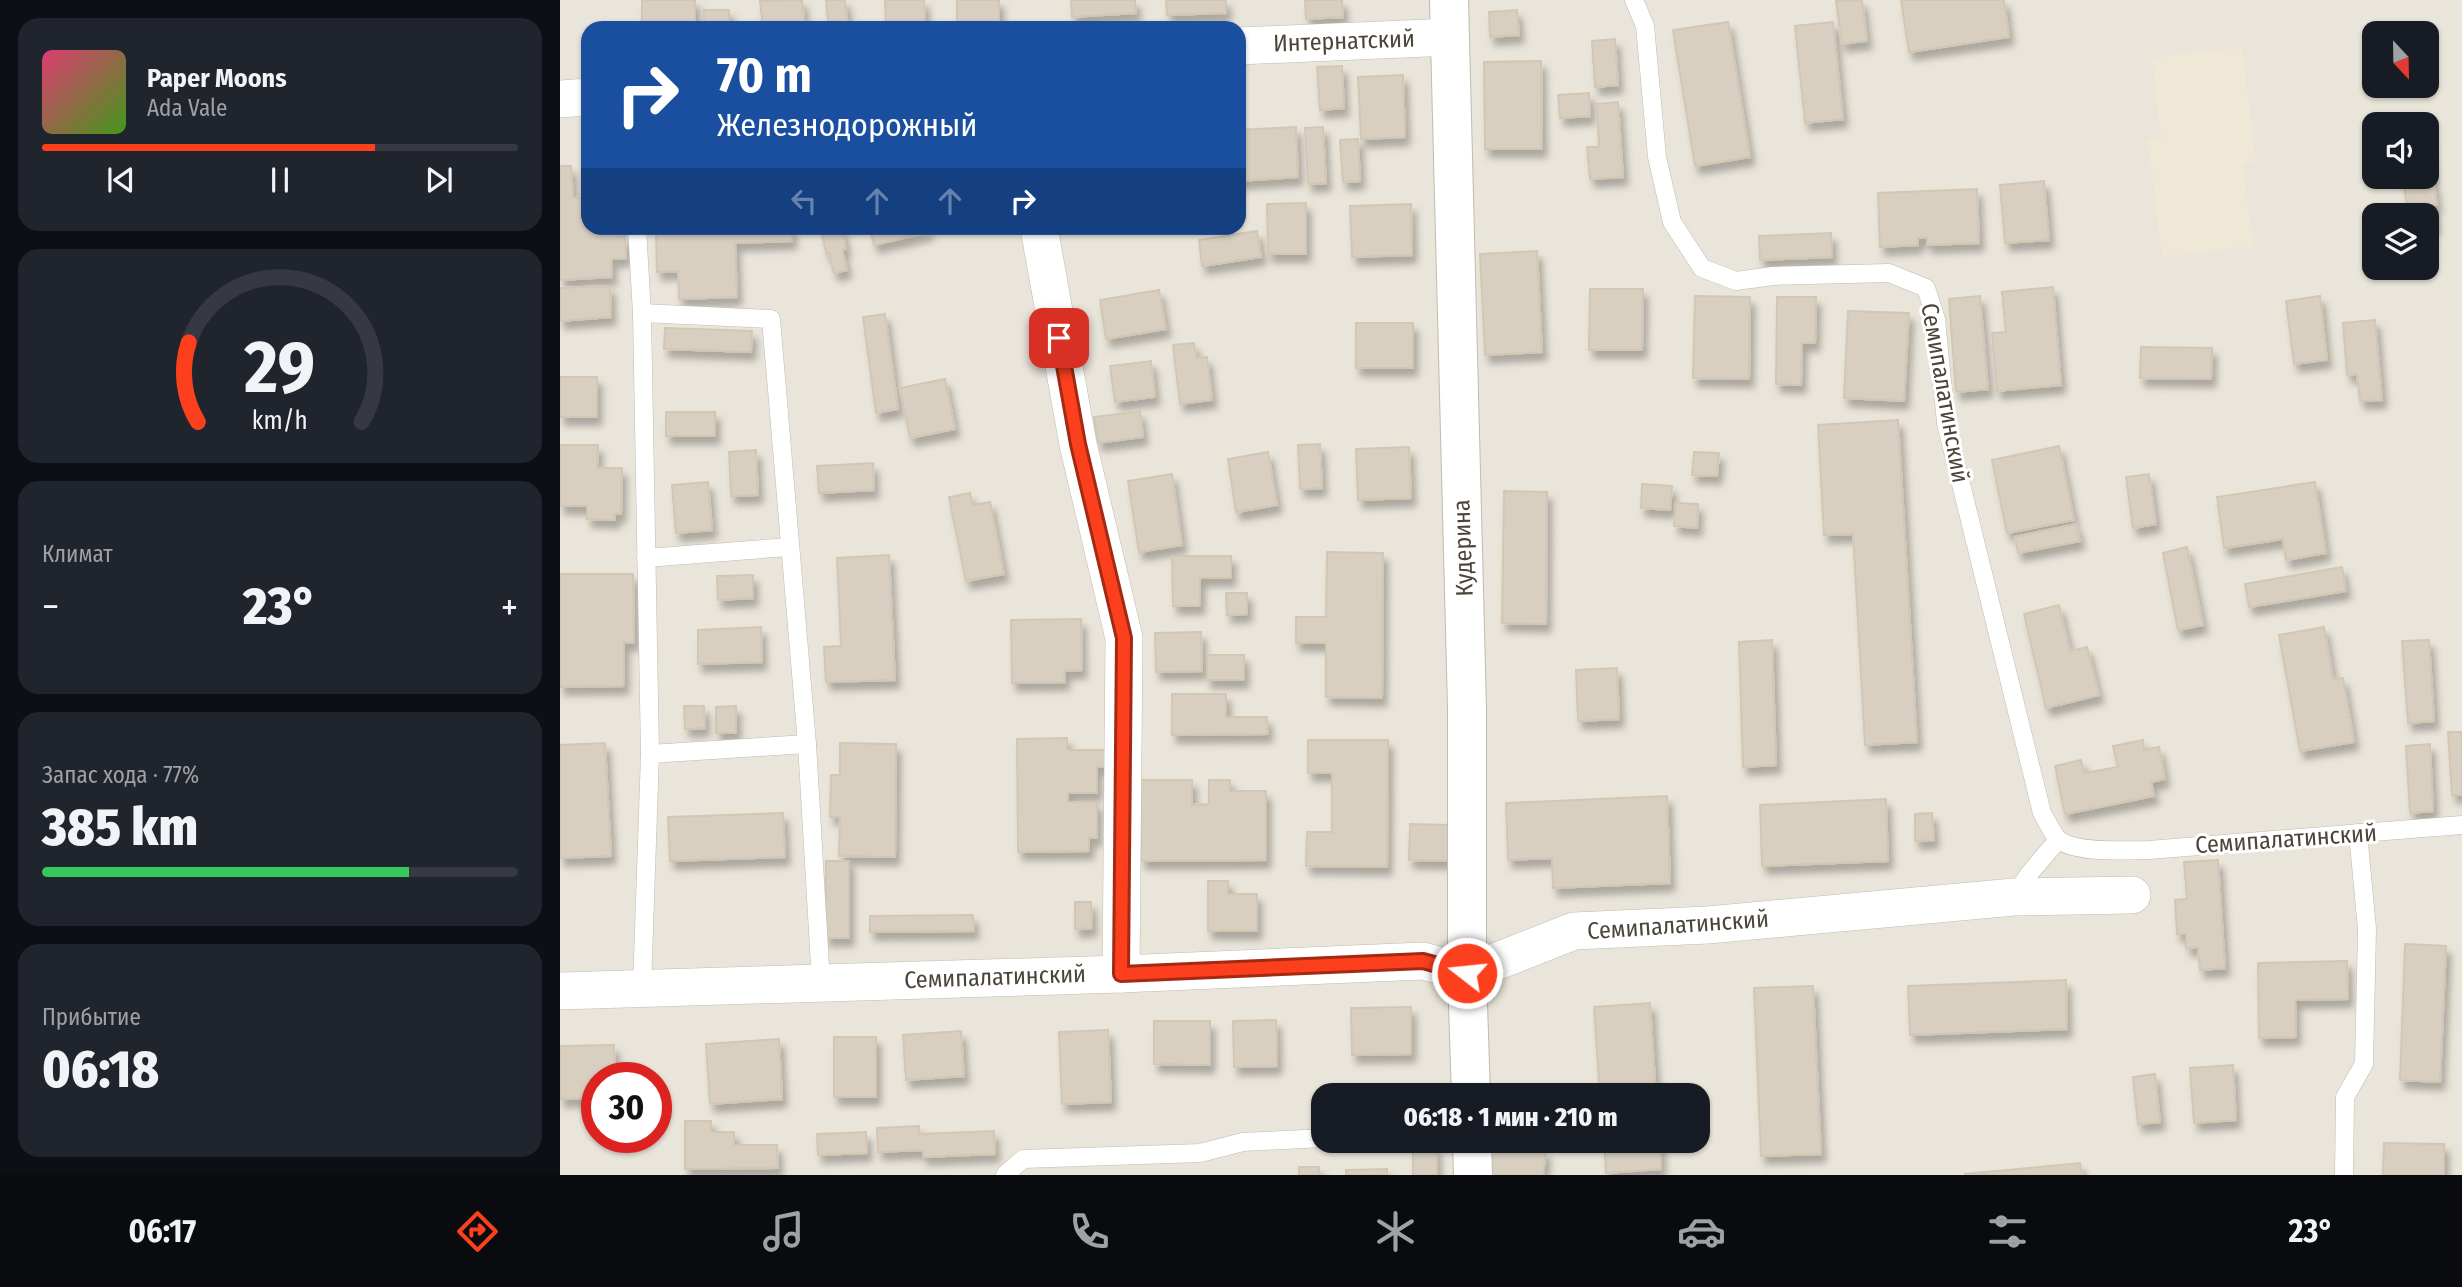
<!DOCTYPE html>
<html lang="ru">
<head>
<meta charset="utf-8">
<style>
  body { margin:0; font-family:"Fira Sans Condensed",sans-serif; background:#20242c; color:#f1f3f6; height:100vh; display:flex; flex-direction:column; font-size:26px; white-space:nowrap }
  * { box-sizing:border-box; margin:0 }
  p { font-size:23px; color:#9ea1a6 }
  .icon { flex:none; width:38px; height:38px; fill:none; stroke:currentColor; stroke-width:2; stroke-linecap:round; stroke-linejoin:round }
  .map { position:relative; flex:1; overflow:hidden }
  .sheet { display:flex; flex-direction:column; gap:18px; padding:18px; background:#0d0f14; width:560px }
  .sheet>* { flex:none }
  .banner { position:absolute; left:21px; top:21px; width:665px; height:214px; border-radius:21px; box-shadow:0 2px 5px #0004; background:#1a4fa0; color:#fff; overflow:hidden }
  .needle { width:46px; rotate:158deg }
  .fabs { position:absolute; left:1802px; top:21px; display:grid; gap:14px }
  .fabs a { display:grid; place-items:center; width:77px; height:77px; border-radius:14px; background:#171b24; box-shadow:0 2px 5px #0004; font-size:35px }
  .speed { position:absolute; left:21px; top:1062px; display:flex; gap:14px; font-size:35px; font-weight:700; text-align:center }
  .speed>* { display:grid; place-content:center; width:91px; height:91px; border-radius:50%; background:#171b24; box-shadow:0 2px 5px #0004; line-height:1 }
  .speed .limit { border:10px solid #d22; background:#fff; color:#111 }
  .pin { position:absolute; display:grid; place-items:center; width:60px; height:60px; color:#fff; margin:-30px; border-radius:14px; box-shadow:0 4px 10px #0006 }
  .me { position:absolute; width:77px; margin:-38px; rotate:286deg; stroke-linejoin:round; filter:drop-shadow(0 0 5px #0008) }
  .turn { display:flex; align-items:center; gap:24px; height:147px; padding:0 21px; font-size:32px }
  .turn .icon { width:91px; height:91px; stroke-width:2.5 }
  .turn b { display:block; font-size:49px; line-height:60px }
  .lanes { display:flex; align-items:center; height:66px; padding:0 21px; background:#0003; justify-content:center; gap:35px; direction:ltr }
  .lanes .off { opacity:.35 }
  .big { font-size:52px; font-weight:800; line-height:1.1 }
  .sheet .tile { flex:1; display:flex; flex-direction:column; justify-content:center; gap:10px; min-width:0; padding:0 24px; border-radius:21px; background:#20242c }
  .sheet .dial { align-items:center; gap:0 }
  .dial svg { height:182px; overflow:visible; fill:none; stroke:#363941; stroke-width:7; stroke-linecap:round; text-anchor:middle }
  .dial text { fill:#f1f3f6; stroke:none }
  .song { display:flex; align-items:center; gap:21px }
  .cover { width:84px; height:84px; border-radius:10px; background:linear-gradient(135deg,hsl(340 70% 55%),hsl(100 70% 35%)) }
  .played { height:7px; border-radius:4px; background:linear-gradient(90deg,#fc3f1d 70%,#363941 70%) }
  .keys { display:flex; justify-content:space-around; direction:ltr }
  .heat { display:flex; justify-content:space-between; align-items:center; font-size:38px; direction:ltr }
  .charge { height:10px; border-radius:5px; background:linear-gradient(90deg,#34c759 77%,#363941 0) }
  .trip { position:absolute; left:751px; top:1083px; width:399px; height:70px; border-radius:21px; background:#171b24; box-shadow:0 2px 5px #0004; font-weight:800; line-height:70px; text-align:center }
  .menu { display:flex; height:112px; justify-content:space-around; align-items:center; background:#090b0e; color:#9ea1a6 }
  .menu .icon { width:49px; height:49px }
  .menu .current { color:#fc3f1d }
  .menu b { font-size:32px; color:#f1f3f6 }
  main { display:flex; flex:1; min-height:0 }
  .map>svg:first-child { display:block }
  .residential { fill:#eae5da; fill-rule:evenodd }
  .education { fill:#efe8d6 }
  .building { fill:#d8cfc1; stroke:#d3c7b4; stroke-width:2; filter:url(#shadow) }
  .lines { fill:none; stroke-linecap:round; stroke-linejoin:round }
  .service-casing { stroke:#c2bbae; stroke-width:19 }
  .minor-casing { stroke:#c2bbae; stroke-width:38 }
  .tertiary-casing { stroke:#c2bbae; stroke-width:40 }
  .service { stroke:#fff; stroke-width:18 }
  .minor { stroke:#fff; stroke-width:37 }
  .tertiary { stroke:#fff; stroke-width:38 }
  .route-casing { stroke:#a42913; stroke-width:18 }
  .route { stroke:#fc3f1d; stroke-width:12 }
  .labels { text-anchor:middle; stroke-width:6; stroke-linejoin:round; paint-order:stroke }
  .street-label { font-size:24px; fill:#4b4439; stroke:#fff }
</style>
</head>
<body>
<main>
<section class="sheet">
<div class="tile">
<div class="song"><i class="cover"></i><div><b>Paper Moons</b><p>Ada Vale</p></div></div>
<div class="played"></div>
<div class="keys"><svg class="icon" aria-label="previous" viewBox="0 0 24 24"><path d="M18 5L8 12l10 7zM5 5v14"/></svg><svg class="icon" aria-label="pause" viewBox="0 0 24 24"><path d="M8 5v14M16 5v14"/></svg><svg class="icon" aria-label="next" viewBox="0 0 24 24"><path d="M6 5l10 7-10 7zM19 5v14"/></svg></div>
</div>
<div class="tile dial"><svg viewBox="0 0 100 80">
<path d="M14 69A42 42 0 1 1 86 69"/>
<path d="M14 69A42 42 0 0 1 10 34" stroke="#fc3f1d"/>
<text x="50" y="56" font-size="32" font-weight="700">29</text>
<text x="50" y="72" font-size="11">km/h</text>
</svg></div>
<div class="tile"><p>Климат</p>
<div class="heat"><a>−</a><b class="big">23°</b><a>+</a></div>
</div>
<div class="tile"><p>Запас хода · 77%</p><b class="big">385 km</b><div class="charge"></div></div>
<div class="tile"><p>Прибытие</p><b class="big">06:18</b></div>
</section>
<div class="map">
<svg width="1902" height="1175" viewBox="0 0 1902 1175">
  <defs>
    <filter id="shadow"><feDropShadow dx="4.5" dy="8" stdDeviation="3.5" flood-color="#0004"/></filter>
  </defs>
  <rect width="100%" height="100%" fill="#f6f3ec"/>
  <path class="residential" d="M0,0H1902V1175H0ZM28,28H679V228H28ZM1815,33H1867V86H1815ZM1815,124H1867V177H1815ZM1815,215H1867V268H1815ZM37,1078H96V1138H37ZM763,1096H1138V1141H763Z"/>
  <polygon class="education" points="1682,47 1696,162 1683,164 1693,246 1602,257 1588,141 1601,139 1592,58"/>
  <g class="building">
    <rect x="82" y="0" width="53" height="28"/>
    <polygon points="242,0 245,28 203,28 200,1"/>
    <polygon points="266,0 285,0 288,28 269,28"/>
    <polygon points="325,0 364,0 365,28 326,28"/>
    <rect x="397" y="0" width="42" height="23"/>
    <polygon points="511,0 575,0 576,13 512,17"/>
    <polygon points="606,0 666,0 666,13 607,15"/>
    <polygon points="745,0 782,0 783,17 746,19"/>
    <polygon points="1302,0 1307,41 1282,44 1276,1"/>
    <polygon points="1341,0 1444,0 1449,37 1349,52"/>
    <rect x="144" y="10" width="25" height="18"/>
    <polygon points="957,10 959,35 930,37 929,12"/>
    <polygon points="1168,22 1190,157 1135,166 1113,30"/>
    <polygon points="1273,22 1283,119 1245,123 1235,26"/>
    <polygon points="1055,39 1058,85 1035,87 1032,41"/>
    <polygon points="981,61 982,149 925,149 924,62"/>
    <polygon points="782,66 784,108 760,110 757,67"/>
    <polygon points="843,75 845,137 801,139 798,77"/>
    <polygon points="1029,93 1030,116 1000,118 998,95"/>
    <polygon points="1058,102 1063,177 1030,179 1027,147 1039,147 1037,104"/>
    <polygon points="736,127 738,177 679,181 679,130"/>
    <polygon points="763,127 766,183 748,184 745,128"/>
    <polygon points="798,139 800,181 783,182 780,140"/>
    <polygon points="1868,144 1877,205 1872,205 1875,226 1867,228 1867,215 1848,215 1843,177 1867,177"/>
    <polygon points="0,166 11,166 13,198 28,197 28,228 58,228 58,237 65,236 66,258 51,259 52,277 0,280"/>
    <polygon points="1484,181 1489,240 1445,243 1440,185"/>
    <polygon points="1417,189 1419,243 1367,245 1367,238 1358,238 1358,245 1320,247 1318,193"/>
    <polygon points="746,203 746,254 708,254 707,204"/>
    <polygon points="851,204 852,255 792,257 790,206"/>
    <polygon points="96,228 232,228 232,241 175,243 177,297 119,299 118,271 97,272"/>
    <polygon points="261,228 282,228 286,249 282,250 287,270 274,273 269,253 266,253"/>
    <polygon points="310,228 368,228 369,232 314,245"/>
    <polygon points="697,231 701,257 642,266 639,240"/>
    <polygon points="1271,233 1272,257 1200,260 1199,236"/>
    <polygon points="977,251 982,352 925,355 920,254"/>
    <polygon points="50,286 51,317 0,321 0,288"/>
    <polygon points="1493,287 1501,385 1437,391 1432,333 1446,332 1442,292"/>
    <polygon points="1030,289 1083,289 1082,350 1029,350"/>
    <polygon points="599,290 606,329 546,339 540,300"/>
    <polygon points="1135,296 1190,297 1189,379 1133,378"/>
    <polygon points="1420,296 1428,389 1396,392 1389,299"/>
    <polygon points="1760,296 1767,360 1734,364 1726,301"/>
    <polygon points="1217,297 1256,297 1255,343 1242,343 1241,385 1216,384"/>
    <polygon points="1288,311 1349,313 1344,401 1284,398"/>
    <polygon points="325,314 338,409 316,413 303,317"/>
    <polygon points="1815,320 1822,400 1800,401 1797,374 1787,375 1783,323"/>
    <rect x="796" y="323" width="57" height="45"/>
    <polygon points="105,328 192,331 191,352 104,349"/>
    <polygon points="634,343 636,358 647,357 652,400 620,404 613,345"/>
    <polygon points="1581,347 1652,348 1651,379 1580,378"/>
    <polygon points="591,361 595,397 555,402 550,366"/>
    <rect x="0" y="377" width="37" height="40"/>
    <polygon points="385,379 395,429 350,438 340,388"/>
    <polygon points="580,411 583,437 538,443 534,417"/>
    <rect x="106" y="412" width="49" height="24"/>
    <polygon points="1338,420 1357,742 1305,745 1293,534 1264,535 1258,425"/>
    <polygon points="760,444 762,488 740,489 738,445"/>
    <polygon points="0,445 38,445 37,468 62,468 61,514 55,514 55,520 27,519 27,506 0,506"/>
    <polygon points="1499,446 1514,520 1447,533 1432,460"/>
    <polygon points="849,447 851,498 798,500 796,449"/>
    <polygon points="196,450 198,495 171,496 169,452"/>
    <polygon points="708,452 717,505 676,512 668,459"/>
    <polygon points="1134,452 1159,453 1157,476 1132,475"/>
    <polygon points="313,463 314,490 259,493 257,466"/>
    <polygon points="612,474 622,545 579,552 568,481"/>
    <polygon points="1589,474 1596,524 1573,528 1566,477"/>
    <polygon points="148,482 152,530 116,533 112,485"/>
    <polygon points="1755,482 1766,553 1726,560 1723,539 1664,548 1657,497"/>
    <polygon points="1082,484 1112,486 1110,510 1081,508"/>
    <polygon points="944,491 987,492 986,624 942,623"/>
    <polygon points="410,493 412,505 430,502 444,574 406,581 389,497"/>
    <polygon points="1116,503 1138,504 1137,528 1114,526"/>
    <polygon points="1516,524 1520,541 1458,553 1455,537"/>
    <polygon points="1627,547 1643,625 1618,630 1603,553"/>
    <polygon points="767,552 823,553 822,698 766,697 766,643 736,643 736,617 766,617"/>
    <polygon points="329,555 335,680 266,682 264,647 281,646 277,558"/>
    <polygon points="612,556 671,556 671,578 640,578 640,606 613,606"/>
    <polygon points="1782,567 1786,591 1689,607 1685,584"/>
    <polygon points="0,574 73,574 74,643 64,642 64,686 0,687"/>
    <polygon points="193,575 193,598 158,600 157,576"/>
    <polygon points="666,593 687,593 687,614 667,615"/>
    <polygon points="1499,605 1510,651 1527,647 1539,695 1486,708 1464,614"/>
    <polygon points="521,619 522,670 504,671 505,682 452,683 451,620"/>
    <polygon points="201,627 202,662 138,664 138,630"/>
    <polygon points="1764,627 1773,679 1783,678 1794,742 1740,751 1719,635"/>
    <polygon points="641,632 642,671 596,672 595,633"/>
    <polygon points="1212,640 1216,765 1183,767 1179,642"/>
    <polygon points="1869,640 1874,721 1848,723 1842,641"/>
    <rect x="647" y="655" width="37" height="25"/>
    <polygon points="1057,668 1059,719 1018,721 1016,670"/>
    <polygon points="612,694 666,694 666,717 707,717 708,734 612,735"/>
    <polygon points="124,706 144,706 145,728 125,729"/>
    <polygon points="176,706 176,733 156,733 156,707"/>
    <polygon points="1888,732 1902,732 1902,795 1892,795"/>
    <polygon points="507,738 507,750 552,750 552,767 537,767 537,793 508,793 508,802 537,802 537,838 529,838 529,851 458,852 457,739"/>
    <polygon points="748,740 828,740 827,867 746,866 747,832 772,832 772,773 748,773"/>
    <polygon points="1583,740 1584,750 1599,747 1605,779 1591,782 1594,796 1505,814 1495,766 1521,760 1524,773 1558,767 1553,746"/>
    <polygon points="45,743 51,856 0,858 0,745"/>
    <polygon points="280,743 336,744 335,857 279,856 280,817 270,817 271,775 280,775"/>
    <polygon points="1870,744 1873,811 1850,813 1846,746"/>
    <polygon points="580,780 632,780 632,805 649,804 649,780 670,780 670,791 706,791 706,860 581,861"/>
    <polygon points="1107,796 1110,883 993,888 992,858 948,860 946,803"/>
    <polygon points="1326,799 1328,861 1202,866 1200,805"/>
    <polygon points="223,813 225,857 110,861 108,817"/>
    <polygon points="1372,813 1374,840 1355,841 1355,814"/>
    <polygon points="850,824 891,825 890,861 849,860"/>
    <polygon points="1658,860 1665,968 1640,970 1638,947 1626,948 1626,934 1617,934 1615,900 1627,899 1624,862"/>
    <polygon points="266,861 289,861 289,938 265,938"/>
    <polygon points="648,881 668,881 668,894 697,894 697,931 648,931"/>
    <polygon points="515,902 531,902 532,928 515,929"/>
    <polygon points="413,915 414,931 310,932 310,916"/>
    <polygon points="1845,944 1886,946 1880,1082 1840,1080"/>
    <polygon points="1787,961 1788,999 1735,1000 1736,1037 1699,1038 1698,963"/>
    <polygon points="1506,980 1507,1029 1350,1035 1348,986"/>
    <polygon points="1253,986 1261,1154 1201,1156 1194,988"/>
    <polygon points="1090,1003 1096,1096 1040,1096 1034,1007"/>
    <polygon points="851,1007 851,1054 792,1055 791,1008"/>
    <polygon points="716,1020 717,1066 674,1067 673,1021"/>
    <polygon points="594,1021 650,1021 650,1065 594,1064"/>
    <polygon points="548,1030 551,1102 502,1104 499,1032"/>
    <polygon points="401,1031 404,1076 346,1080 343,1035"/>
    <rect x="274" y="1037" width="42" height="60"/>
    <polygon points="219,1039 222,1099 150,1104 146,1044"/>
    <polygon points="54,1045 55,1078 37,1078 37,1098 0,1099 0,1046"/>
    <polygon points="1673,1065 1676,1120 1634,1123 1630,1068"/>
    <polygon points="1595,1074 1600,1122 1578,1124 1573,1077"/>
    <polygon points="125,1121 151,1121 151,1132 174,1132 174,1145 217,1145 218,1168 125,1169"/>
    <polygon points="359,1126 359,1134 434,1131 435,1154 363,1157 363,1150 318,1152 317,1128"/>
    <polygon points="306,1132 307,1153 258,1155 257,1134"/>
    <polygon points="1044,1141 1100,1141 1101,1169 1046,1173"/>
    <polygon points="1824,1143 1884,1144 1884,1175 1823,1175"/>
    <polygon points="933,1144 986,1151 983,1175 929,1175"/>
    <polygon points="876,1146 877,1175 853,1175 853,1147"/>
    <polygon points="1520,1163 1522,1175 1405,1175 1405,1174"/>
    <rect x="739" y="1167" width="20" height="8"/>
    <polygon points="827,1169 827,1175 786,1175 786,1170"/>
  </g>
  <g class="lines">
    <g class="service-casing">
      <g id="service">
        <path d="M1074,0L1085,26L1097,157L1112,222L1142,268L1176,281L1213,276L1329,273L1366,288L1376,319L1386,423L1482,813C1487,821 1491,831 1497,838C1511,854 1569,850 1589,850L1902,825"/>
        <polyline points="77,228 82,313 90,754 82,988"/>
        <polyline points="82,313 211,319 247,744 261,983"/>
        <polyline points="86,558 229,547"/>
        <polyline points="90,754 247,744"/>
        <polyline points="1454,897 1469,874 1498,840"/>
        <polyline points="445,1175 463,1159 640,1153 683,1142 763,1138"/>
        <polyline points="1784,1175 1785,1097 1804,1064 1807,929 1798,833"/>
      </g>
    </g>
    <g class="minor-casing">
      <g id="minor">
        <polyline points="679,46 890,37"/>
        <polyline points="0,99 28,97"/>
        <polyline points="479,228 518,444 564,638 561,974"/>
        <polyline points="0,991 561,974 863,961 907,973 1014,931 1148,925 1454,897 1572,895"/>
      </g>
    </g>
    <g class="tertiary-casing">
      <g id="tertiary">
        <polyline points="889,0 907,709 907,973 911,1096"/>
        <polyline points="912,1141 913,1175"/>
      </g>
    </g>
    <use href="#service" class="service"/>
    <use href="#minor" class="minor"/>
    <use href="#tertiary" class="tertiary"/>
  </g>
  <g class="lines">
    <g class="route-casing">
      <polyline id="route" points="499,338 518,444 564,638 561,974 863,961 907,973"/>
    </g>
    <use href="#route" class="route"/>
  </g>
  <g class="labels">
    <g class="street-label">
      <text transform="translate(784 41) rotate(-2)" y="8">Интернатский</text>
      <text transform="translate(1385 393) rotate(80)" y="8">Семипалатинский</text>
      <text transform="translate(903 548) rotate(-92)" y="8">Кудерина</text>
      <text transform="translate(1726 839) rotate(-4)" y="8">Семипалатинский</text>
      <text transform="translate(1118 925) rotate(-4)" y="8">Семипалатинский</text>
      <text transform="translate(435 977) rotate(-2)" y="8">Семипалатинский</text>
    </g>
  </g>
</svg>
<div class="fabs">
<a><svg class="needle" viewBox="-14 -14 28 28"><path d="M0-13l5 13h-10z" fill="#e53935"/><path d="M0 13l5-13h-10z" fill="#9ea1a6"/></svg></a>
<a><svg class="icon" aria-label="sound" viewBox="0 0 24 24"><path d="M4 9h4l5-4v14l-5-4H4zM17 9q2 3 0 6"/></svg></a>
<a><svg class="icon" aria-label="layers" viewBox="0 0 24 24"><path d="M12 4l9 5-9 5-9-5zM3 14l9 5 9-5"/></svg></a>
</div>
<div class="speed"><div class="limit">30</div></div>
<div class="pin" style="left:499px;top:338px;background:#d93025"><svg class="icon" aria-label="arrive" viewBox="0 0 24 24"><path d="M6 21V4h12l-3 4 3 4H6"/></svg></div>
<svg class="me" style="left:907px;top:973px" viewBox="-20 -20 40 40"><circle r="17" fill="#fc3f1d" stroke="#fff" stroke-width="3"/><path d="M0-11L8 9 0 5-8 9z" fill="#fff"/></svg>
<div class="trip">06:18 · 1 мин · 210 m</div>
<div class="banner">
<div class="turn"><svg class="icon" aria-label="right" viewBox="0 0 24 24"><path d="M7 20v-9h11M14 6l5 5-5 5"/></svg><div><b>70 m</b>Железнодорожный</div></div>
<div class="lanes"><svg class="icon off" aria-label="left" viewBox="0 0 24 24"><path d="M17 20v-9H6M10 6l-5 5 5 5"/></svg><svg class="icon off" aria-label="ahead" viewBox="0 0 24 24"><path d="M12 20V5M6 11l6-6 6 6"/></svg><svg class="icon off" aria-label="ahead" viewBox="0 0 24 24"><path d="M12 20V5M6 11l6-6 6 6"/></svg><svg class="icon" aria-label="right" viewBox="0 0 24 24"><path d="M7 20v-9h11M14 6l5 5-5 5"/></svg></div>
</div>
</div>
</main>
<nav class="menu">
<b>06:17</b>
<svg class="icon current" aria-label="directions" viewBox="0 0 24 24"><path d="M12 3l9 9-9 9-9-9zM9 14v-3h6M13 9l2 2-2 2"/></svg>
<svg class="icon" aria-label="music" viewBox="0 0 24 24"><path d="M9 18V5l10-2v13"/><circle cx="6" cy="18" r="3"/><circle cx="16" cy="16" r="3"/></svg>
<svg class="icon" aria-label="phone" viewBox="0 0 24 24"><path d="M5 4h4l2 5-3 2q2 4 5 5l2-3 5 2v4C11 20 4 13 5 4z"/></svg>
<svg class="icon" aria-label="climate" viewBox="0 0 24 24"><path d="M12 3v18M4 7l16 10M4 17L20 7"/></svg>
<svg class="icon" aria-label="car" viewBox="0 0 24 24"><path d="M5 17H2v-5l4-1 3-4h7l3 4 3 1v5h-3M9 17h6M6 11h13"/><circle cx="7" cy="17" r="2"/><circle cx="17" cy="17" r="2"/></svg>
<svg class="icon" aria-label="filters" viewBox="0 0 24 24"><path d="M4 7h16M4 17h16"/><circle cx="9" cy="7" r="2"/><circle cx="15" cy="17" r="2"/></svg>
<b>23°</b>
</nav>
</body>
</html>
